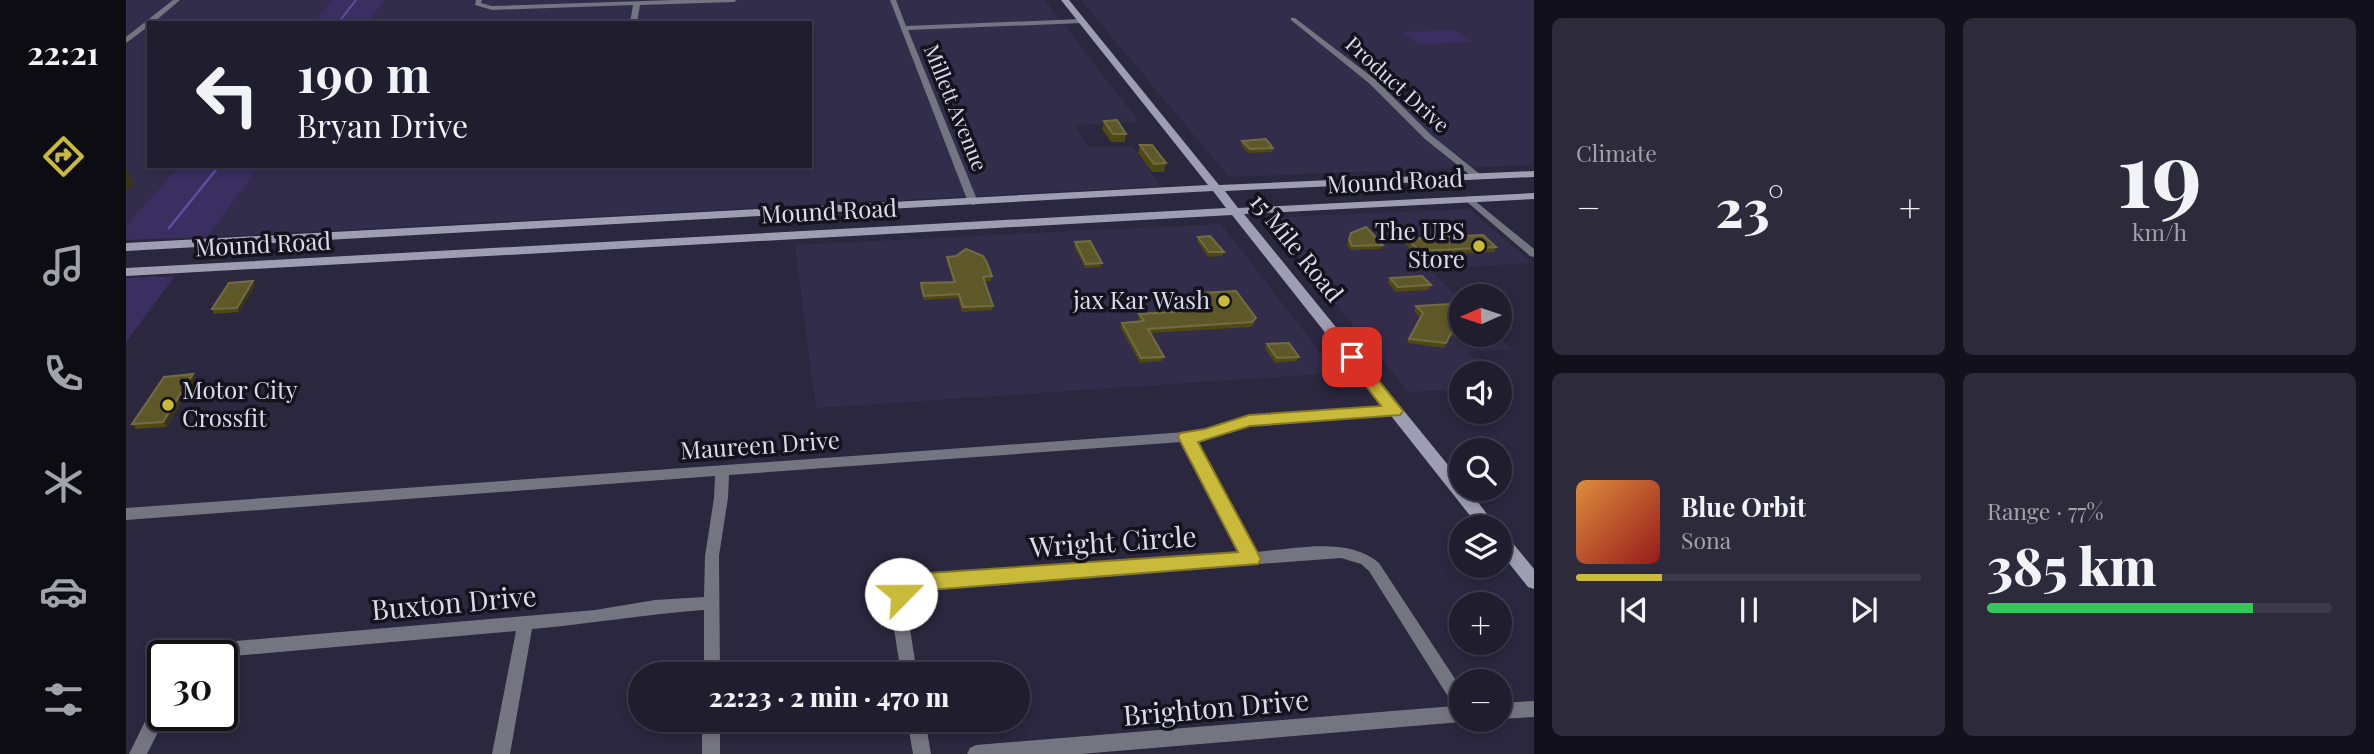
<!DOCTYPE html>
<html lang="en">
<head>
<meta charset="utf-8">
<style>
  body { margin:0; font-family:"Playfair Display",serif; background:#2d2a3b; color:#f1f3f6; height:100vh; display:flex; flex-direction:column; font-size:26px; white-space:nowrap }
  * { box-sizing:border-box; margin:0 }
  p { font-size:23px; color:#a2a2aa }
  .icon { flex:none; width:38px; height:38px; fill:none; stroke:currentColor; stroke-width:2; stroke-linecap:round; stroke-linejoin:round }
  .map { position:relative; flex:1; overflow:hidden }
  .details { display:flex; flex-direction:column; gap:18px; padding:18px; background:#12101a; width:840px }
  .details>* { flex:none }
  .guide { position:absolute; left:21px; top:21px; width:665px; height:147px; border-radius:0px; box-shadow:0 4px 10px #0003,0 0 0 2px #3d3b4b; background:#201d2f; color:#f1f3f6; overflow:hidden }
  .needle { width:46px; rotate:267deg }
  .fabs { position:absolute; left:1323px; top:284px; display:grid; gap:14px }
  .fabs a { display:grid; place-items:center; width:63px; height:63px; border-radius:50%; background:#201d2f; box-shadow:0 4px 10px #0003,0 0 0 2px #3d3b4b; font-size:35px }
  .speed { position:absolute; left:21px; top:640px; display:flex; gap:14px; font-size:35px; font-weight:700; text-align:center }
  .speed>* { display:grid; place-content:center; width:91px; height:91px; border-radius:50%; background:#201d2f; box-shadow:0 4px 10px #0003,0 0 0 2px #3d3b4b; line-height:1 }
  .speed .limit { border:4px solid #111; border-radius:10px; background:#fff; color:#111 }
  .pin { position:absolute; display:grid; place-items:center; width:60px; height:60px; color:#fff; margin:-30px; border-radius:14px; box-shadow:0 4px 10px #0006 }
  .me { position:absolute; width:77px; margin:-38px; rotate:67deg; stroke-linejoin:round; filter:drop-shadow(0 0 5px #0008) }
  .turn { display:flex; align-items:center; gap:24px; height:147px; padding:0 35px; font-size:32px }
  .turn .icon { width:91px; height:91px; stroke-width:2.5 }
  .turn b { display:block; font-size:49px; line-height:60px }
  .big { font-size:52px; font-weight:800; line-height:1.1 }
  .details .widget { flex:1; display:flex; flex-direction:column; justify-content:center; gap:10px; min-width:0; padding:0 24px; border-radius:10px; background:#2d2a3b }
  .details .dial { align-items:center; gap:0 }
  .dial b { font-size:91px; line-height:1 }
  .song { display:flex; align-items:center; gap:21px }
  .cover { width:84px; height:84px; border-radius:10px; background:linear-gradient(135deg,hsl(30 70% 55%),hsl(0 70% 35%)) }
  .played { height:7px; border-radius:4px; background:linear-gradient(90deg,#caba3a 25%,#3d3b4b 25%) }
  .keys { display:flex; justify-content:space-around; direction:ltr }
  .heat { display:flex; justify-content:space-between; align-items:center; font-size:38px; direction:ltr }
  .charge { height:10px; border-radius:5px; background:linear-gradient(90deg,#34c759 77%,#3d3b4b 0) }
  .details .tiles { flex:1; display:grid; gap:18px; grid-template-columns:repeat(2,1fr) }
  .trip { position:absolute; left:502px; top:662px; width:402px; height:70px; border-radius:35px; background:#201d2f; box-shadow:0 4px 10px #0003,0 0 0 2px #3d3b4b; font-weight:800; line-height:70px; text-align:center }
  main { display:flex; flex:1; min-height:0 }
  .tab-bar { display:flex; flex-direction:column; width:126px; justify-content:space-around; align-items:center; background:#0d0c13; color:#a2a2aa }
  .tab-bar .icon { width:49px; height:49px }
  .tab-bar .on { color:#caba3a }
  .tab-bar b { font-size:32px; color:#f1f3f6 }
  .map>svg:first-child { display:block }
  .built { fill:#332d4c }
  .green { fill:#392f60 }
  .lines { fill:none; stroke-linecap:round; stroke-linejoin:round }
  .stream-far1 { stroke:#604e9f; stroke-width:2 }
  .stream { stroke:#604e9f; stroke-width:2.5 }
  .street { fill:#757481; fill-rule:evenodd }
  .secondary { fill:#9f9db2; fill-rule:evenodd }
  .wall { fill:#4f4810 }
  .shaded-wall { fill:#3a3419 }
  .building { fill:#5e5828; stroke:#716c46; stroke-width:2 }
  .route { fill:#caba3a; stroke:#837926; stroke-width:2 }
  .poi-dot { fill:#caba3a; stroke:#14121d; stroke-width:2.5 }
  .labels { text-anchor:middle; stroke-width:7; stroke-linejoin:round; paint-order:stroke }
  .far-street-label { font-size:21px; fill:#dbdaea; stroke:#14121d }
  .street-label { font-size:24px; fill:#dbdaea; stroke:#14121d }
  .poi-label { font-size:24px; fill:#dbdaea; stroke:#14121d; text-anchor:end }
  .near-street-label { font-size:28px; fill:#dbdaea; stroke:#14121d }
</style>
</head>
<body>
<main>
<nav class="tab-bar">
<b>22:21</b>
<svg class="icon on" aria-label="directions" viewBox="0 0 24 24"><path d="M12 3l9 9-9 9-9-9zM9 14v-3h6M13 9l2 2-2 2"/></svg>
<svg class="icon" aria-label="music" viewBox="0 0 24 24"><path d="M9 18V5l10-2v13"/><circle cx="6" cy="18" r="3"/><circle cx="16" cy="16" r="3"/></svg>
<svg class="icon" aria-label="phone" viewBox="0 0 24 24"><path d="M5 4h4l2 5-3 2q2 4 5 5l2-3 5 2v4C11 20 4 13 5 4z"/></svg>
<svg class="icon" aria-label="climate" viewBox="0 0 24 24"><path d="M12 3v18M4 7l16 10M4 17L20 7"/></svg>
<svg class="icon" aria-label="car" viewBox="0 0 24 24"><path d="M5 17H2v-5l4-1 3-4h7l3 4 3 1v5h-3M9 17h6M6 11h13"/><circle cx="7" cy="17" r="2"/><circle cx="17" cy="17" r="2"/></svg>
<svg class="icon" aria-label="filters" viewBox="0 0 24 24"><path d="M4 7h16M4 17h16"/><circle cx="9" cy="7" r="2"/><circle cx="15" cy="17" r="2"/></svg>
</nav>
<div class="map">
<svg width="1408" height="754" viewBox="0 0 1408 754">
  <rect width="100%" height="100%" fill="#2b273f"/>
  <g class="built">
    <polygon points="0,0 206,0 187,23 23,23 23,166 54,166 0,225"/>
    <polygon points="259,0 919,0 1013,122 949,125 962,147 1006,146 1035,186 81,237 134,166 684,166 684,23 242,23"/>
    <polygon points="955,0 1408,0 1408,165 1103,177"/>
    <polygon points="1343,209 1406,263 1303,269 1335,300 1335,334 1370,334 1385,349 1343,352 1363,373 1335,373 1335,389 1283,392 1138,218"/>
    <polygon points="1095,224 1210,373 690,408 669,245"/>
  </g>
  <g class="green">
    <polygon points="206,0 259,0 242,23 187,23"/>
    <polygon points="1328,30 1346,42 1293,44 1275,32"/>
    <polygon points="54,166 134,166 81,237 0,240 0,225"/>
    <polygon points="49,276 0,342 0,278"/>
  </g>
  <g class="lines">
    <polyline class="stream-far1" points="212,23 230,0"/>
    <polyline class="stream" points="43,228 93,166"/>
    <g class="street">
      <polygon points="47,0 54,0 27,23 23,23 23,26 0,43 0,37"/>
      <polygon points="350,0 356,0 355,3 366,6 548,0 611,0 608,2 514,5 511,23 504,23 507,5 366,10 349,5"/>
      <polygon points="764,0 770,0 780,26 956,19 959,21 956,23 782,30 852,202 850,204 847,205 842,202"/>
      <polygon points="1165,18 1169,18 1250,80 1305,135 1355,175 1355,179 1349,179 1299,139 1244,84 1165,20"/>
      <polygon points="1343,196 1408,249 1408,257 1404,256 1340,201 1338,199"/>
      <path d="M1268,407L1274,411L1273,414L1124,424L1080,440L1069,441L1130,552C1167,549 1223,536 1253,563L1335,688V719H1341L1335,722L955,754H841L844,748L850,745L1328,706L1243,571L1235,564L1215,558L795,589L782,597L781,609L791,674H775L765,609L770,589L781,581L795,577L1115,553L1056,442L603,475L602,498L593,556L594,674H578V610C520,614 464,624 406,629L384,754H366L390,631L96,657L66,656L68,651L98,642L469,610L529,600L578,597L579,556L588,498L589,476L0,520V508L1060,432L1079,430L1123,415Z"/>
      <polygon points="37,695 37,716 40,716 21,754 3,754 31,697"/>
      <polygon points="1408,701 1408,717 1374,719 1374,703"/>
      <rect x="576" y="719" width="18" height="35"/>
      <polygon points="781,719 799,719 805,754 787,754"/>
    </g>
    <g class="secondary">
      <polygon points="935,0 943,0 1093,185 1408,171 1408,177 1099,191 1112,208 1408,193 1408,199 1118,214 1335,481 1335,488 1341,488 1371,527 1353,527 1106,215 0,276 0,268 1100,208 1087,191 0,251 0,243 1082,185"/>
      <polygon points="1374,533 1380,535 1408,569 1408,589 1402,587 1374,552"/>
    </g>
  </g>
  <g class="wall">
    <polygon points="978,121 1000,134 999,142 985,142 976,129"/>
    <polygon points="1116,141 1147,148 1146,152 1122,153 1115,145"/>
    <polygon points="1014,145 1040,163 1038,172 1026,172 1012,153"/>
    <polygon points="1225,233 1257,245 1255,249 1224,250 1221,245"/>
    <polygon points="1072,237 1098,252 1096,256 1082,257 1071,241"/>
    <polygon points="1281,239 1370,247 1368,252 1291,256 1279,244"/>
    <polygon points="949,242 976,263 974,267 959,268 948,246"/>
    <polygon points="821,257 866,276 865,281 858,281 867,306 866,310 836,312 832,298 798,300 794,288 795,283 827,282 821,261"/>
    <polygon points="1264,278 1305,285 1302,290 1270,292 1262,283"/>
    <polygon points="127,281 129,286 113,312 88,314 86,309"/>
    <polygon points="1074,293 1130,318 1128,323 1125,327 1024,333 1038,357 1036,361 1014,363 994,327 996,323 1014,321 1012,318 1013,314 1076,310 1072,303"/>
    <polygon points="1290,306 1335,316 1335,334 1347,334 1323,337 1318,348 1281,343 1294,318 1288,311"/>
    <polygon points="1141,344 1173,357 1171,361 1149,363 1139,348"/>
    <polygon points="67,374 70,379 41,427 10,429 6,424"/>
  </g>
  <g class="shaded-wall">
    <polygon points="0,169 8,183 0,192"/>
    <polygon points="127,281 129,286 113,312 111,308"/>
    <polygon points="67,374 70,379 41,427 37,422"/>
  </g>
  <g class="building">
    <polygon points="991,120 1000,134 987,134 978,121"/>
    <polygon points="1140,139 1147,148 1124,149 1116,141"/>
    <polygon points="1014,145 1026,145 1040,163 1028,164"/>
    <polygon points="1240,227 1257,245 1226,246 1223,240 1225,233"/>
    <polygon points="1357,235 1370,247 1293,251 1281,239"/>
    <polygon points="1084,236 1098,252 1083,252 1072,237"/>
    <polygon points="964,241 976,263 960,264 949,242"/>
    <polygon points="840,249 857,256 860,261 866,276 857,277 867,306 837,307 833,294 798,296 795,283 829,282 821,257 830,256"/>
    <polygon points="1296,276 1305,285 1272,287 1264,278"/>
    <polygon points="127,281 111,308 86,309 103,283"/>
    <polygon points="1110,291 1130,318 1126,322 1022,329 1038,357 1015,358 996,323 1018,321 1013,314 1081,310 1074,299 1077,298 1074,293"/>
    <polygon points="1324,304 1335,316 1335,331 1325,333 1320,343 1283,339 1297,313 1290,306"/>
    <polygon points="1163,343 1173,357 1151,358 1141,344"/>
    <polygon points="67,374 37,422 6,424 38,377"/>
  </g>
  <path class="route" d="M1226,352L1231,354L1274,407L1277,411L1274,415L1124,426L1072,442L1135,559L1132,564L803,590L791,593L775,603L768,600L765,594C772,579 788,577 803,573L1112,552L1052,437L1054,433L1079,429L1123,415L1255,406L1218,357Z"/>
  <g class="poi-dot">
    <circle cx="1353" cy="246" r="7"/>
    <circle cx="1098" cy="301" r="7"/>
    <circle cx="42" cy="405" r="7"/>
  </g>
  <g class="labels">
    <g class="far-street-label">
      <text transform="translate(1271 85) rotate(42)" y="7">Product Drive</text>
      <text transform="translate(829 108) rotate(68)" y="7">Millett Avenue</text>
    </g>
    <g class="street-label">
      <text transform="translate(1269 182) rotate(-3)" y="8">Mound Road</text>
      <text transform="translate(703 212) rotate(-3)" y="8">Mound Road</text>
      <text transform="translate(137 245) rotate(-3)" y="8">Mound Road</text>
      <text transform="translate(1170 248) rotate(51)" y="8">15 Mile Road</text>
      <text transform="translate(634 446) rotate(-4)" y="8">Maureen Drive</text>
    </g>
    <g class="poi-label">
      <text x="1339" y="240">The UPS<tspan x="1339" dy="28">Store</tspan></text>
      <text x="1084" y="309">jax Kar Wash</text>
      <text x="56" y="399" text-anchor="start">Motor City<tspan x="56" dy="28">Crossfit</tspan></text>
    </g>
    <g class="near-street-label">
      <text transform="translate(987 542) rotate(-4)" y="10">Wright Circle</text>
      <text transform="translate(328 603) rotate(-5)" y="10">Buxton Drive</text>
      <text transform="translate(1090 708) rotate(-5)" y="10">Brighton Drive</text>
    </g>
  </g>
</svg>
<div class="fabs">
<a><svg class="needle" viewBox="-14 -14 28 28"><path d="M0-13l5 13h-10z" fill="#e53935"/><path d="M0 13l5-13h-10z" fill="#a2a2aa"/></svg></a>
<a><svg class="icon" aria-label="sound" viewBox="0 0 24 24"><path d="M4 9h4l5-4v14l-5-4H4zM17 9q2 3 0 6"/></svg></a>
<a><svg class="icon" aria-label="search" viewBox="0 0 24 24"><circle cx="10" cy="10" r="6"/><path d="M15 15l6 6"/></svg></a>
<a><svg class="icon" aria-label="layers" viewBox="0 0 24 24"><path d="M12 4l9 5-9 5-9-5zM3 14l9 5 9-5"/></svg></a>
<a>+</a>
<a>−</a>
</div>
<div class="speed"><div class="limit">30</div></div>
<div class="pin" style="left:1226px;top:357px;background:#d93025"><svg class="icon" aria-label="arrive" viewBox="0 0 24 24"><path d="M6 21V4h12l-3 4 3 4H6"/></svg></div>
<svg class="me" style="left:775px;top:594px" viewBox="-20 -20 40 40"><circle r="19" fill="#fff"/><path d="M0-13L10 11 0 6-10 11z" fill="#caba3a"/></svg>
<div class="trip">22:23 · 2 min · 470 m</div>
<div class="guide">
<div class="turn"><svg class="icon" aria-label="left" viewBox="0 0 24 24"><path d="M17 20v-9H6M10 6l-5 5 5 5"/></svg><div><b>190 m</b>Bryan Drive</div></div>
</div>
</div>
<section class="details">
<div class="tiles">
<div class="widget"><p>Climate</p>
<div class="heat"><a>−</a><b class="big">23°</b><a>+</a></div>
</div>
<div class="widget dial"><b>19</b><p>km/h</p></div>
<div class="widget">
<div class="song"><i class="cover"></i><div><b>Blue Orbit</b><p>Sona</p></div></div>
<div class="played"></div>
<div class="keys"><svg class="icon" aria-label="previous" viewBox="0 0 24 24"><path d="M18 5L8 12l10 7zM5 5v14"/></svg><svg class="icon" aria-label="pause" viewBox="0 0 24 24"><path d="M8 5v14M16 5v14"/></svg><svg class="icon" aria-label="next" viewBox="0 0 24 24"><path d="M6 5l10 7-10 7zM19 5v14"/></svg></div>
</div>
<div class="widget"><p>Range · 77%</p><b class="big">385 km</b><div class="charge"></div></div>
</div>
</section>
</main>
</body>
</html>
